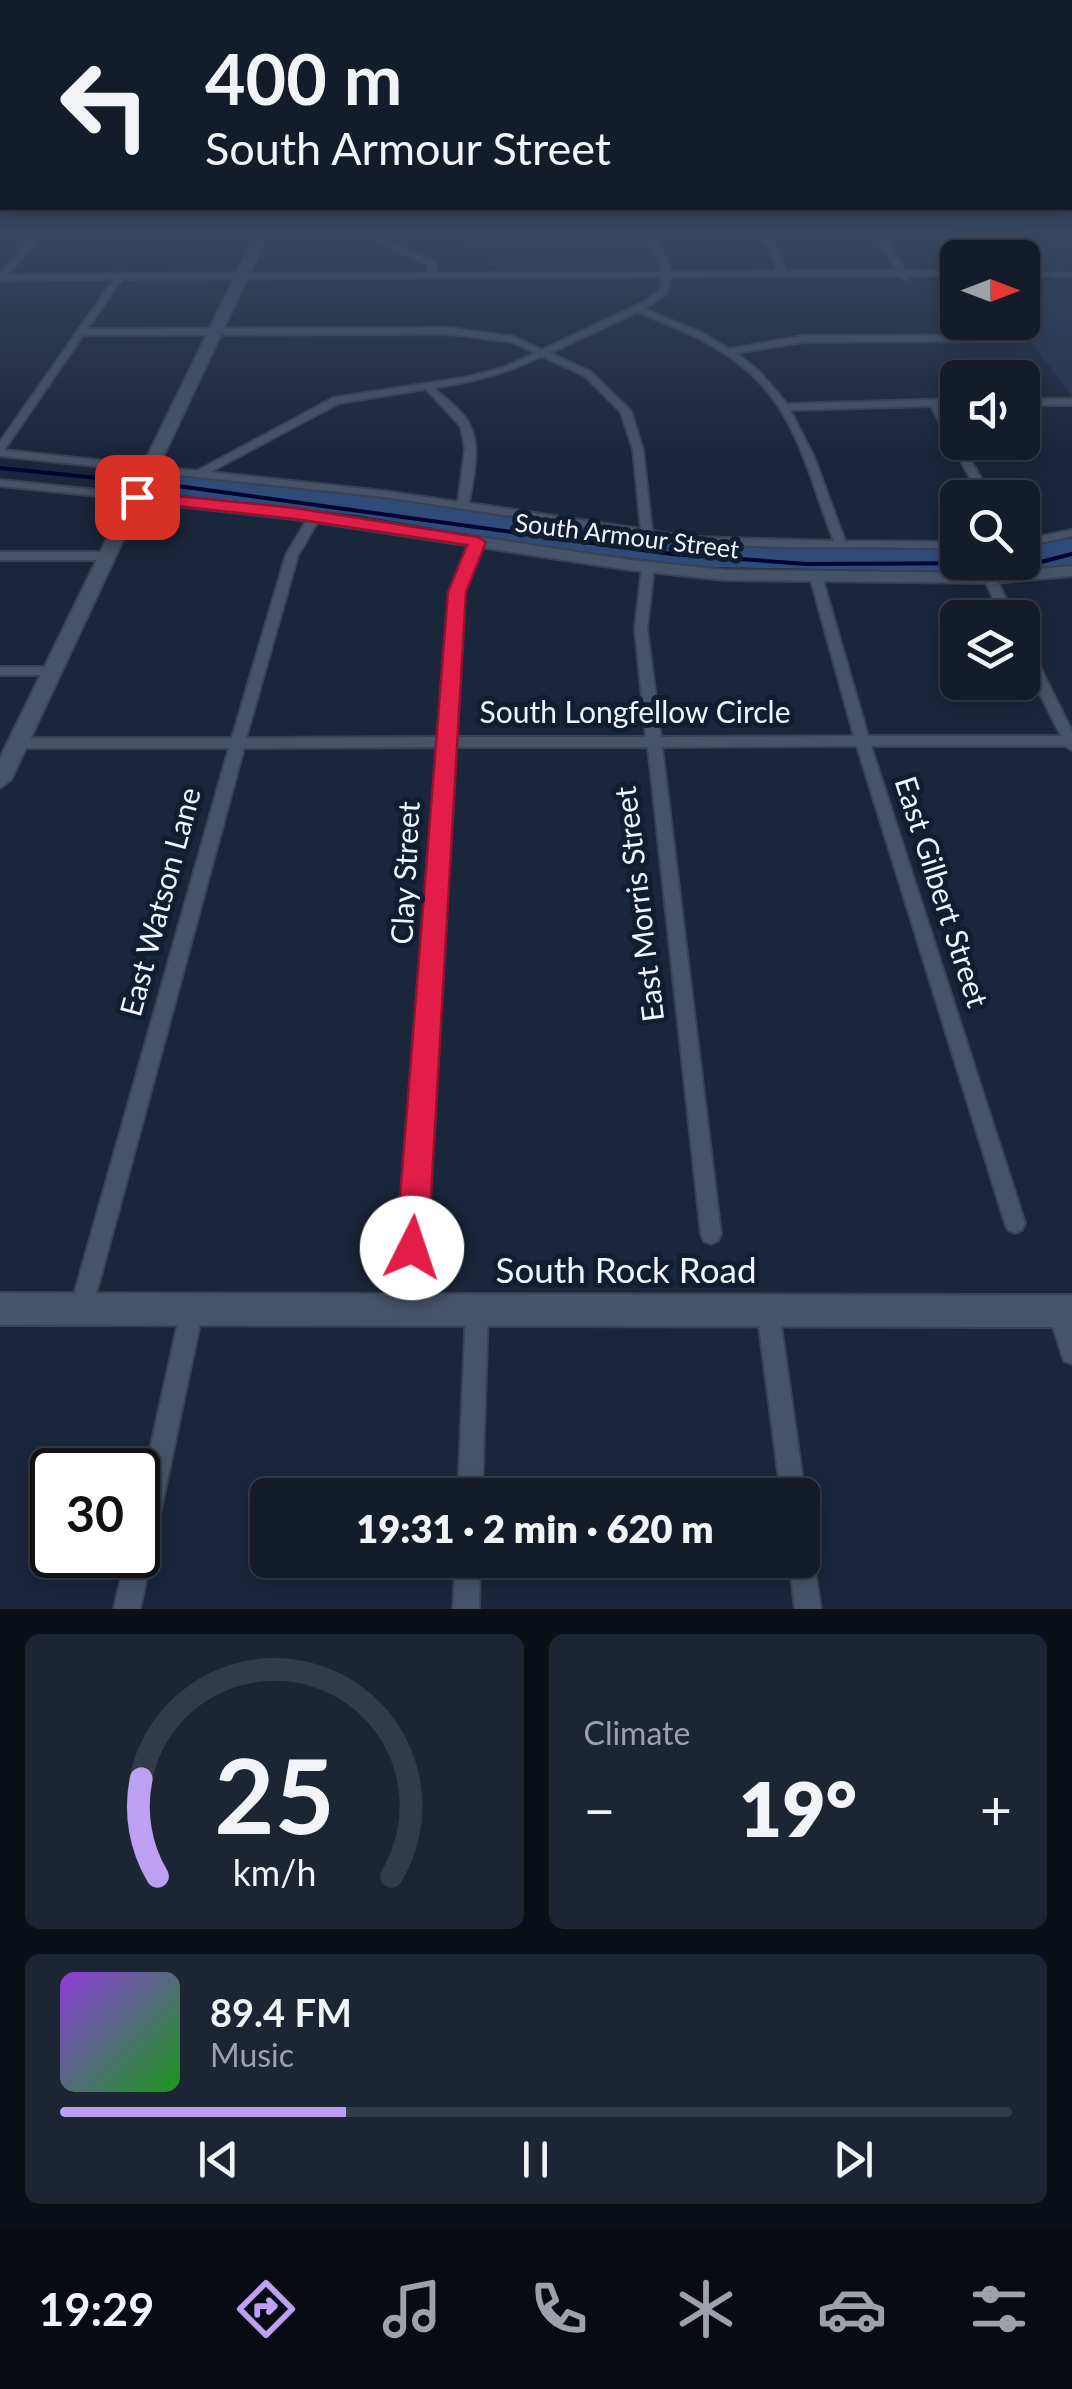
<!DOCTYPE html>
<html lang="en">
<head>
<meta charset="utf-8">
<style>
  body { margin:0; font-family:Lato,sans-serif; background:#1d2534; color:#f1f3f6; height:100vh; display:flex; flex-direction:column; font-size:38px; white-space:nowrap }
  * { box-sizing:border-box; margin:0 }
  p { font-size:32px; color:#9da1a9 }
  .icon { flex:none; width:55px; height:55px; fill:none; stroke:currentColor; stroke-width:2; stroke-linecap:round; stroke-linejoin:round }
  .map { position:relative; height:1609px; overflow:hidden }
  .details { display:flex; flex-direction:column; gap:25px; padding:25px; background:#0b0f18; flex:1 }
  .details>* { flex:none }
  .top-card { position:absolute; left:0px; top:0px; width:1072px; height:210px; box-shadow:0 5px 15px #0003,0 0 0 2px #333a48; background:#141c2c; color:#f1f3f6; overflow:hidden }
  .needle { width:65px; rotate:90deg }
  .tools { position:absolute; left:940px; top:240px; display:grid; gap:20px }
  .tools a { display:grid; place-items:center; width:100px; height:100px; border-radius:15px; background:#141c2c; box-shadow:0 5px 15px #0003,0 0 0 2px #333a48; font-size:50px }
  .speed { position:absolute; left:30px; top:1448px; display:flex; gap:20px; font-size:50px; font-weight:700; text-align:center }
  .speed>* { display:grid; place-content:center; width:130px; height:130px; border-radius:50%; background:#141c2c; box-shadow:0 5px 15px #0003,0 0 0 2px #333a48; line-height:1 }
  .speed .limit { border:5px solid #111; border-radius:15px; background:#fff; color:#111 }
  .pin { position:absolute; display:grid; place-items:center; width:85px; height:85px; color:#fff; margin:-42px; border-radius:20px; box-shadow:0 5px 15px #0006 }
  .me { position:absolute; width:110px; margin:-55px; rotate:4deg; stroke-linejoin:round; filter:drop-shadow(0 0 8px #0008) }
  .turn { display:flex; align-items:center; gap:35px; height:210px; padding:0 40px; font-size:45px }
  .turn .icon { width:130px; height:130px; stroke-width:2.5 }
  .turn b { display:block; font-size:70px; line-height:85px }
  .big { font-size:75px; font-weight:800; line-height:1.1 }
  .details .card { flex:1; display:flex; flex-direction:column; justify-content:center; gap:15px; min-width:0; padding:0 35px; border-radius:15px; background:#1d2534 }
  .details .dial { align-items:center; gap:0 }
  .dial svg { height:260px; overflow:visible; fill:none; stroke:#333a48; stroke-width:7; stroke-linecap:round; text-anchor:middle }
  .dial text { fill:#f1f3f6; stroke:none }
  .song { display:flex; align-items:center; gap:30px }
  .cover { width:120px; height:120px; border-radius:15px; background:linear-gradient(135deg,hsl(270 70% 55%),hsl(120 70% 35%)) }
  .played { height:10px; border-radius:5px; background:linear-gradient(90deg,#bca0f2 30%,#333a48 30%) }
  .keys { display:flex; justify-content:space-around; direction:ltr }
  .heat { display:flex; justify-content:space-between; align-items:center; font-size:55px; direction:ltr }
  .details .tiles { flex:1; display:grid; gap:25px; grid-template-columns:1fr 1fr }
  .card:last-child { grid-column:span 2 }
  .trip { position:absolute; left:250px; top:1478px; width:570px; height:100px; border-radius:15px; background:#141c2c; box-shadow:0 5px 15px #0003,0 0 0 2px #333a48; font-weight:800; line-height:100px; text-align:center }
  .tab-bar { display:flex; height:160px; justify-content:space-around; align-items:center; background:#080b12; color:#9da1a9 }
  .tab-bar .icon { width:70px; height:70px }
  .tab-bar .current { color:#bca0f2 }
  .tab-bar b { font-size:45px; color:#f1f3f6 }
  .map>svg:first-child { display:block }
  .built { fill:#23324c }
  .green { fill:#304b7a }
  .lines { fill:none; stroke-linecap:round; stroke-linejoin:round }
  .stream { stroke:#000530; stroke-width:4 }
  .street-casing { stroke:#394251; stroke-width:4 }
  .secondary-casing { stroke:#394251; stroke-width:4 }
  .street { fill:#46546a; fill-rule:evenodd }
  .secondary { fill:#46546a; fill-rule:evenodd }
  .route { fill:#e11d48; stroke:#92132f; stroke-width:2.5 }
  .labels { text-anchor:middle; stroke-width:10; stroke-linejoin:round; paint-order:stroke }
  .far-street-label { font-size:25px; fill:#f0f5fd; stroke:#111d30 }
  .street-label { font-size:30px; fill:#f0f5fd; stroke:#111d30 }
  .near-street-label { font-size:35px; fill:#f0f5fd; stroke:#111d30 }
</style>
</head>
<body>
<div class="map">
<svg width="1072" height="1609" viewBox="0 0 1072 1609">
  <rect width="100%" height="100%" fill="#1a263b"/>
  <g class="built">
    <polygon points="429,230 630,230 651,245 661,269 496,271 487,254"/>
    <polygon points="947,230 1072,230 1072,270 1023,270 1022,258 967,257"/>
    <polygon points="1072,280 1072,396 1016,323 1022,322 1023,281"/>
  </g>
  <polygon class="green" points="166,473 362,494 667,542 764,548 957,548 958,562 1022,562 1023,547 1072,538 1072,565 1008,572 706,567 558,549 356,515 154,492 157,478"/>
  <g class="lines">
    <g class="stream">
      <polyline points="0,468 118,480"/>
      <polyline points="163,484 672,554 806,564 1037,563 1072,554"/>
    </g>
    <g class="street-casing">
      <g id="street">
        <path d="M38,230H46L7,275L117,274L121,272L125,274L429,273L427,265L355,230H365L434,262L437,273L662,272L654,249L632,230C654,230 666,253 670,272L778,271L768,245L753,230H761L775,244L786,271H897L872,230H880L905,271H958V275L908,276L909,278L905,280L900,276L670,277L667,293L644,309L702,333L729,349L804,336L1025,335L1029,338L1025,341L804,342L736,353L759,371L787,404L958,399V405H941L958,435V442H961L992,498H981L931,406L790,410L814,457L845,541L958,542V548L773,547L691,543L384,497L0,456V442L114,279L0,280V273ZM662,277L660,290L646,301L542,350L514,337L450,328L87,329L122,279ZM637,312C684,330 736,351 768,392C802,434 814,491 834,541L691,537L652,531L643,450L631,411L591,372L550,353ZM450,334L512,342L535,353L505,367L468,377L333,398L197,471L4,450L83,335ZM542,356L585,376L621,412L633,450L641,529L469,503C473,475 484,441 464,416C456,406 444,398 434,388C473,382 507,373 542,356ZM426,389L461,427L465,449L458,502L384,491L210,472L339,403Z"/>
        <polygon points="1022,271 1072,273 1072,277 1022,275"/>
        <rect x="1022" y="399" width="50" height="6"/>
        <polygon points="0,480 137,494 142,497 137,500 0,486"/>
        <polygon points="315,513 321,516 298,555 246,738 440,737 451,592 472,542 478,539 484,542 463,592 454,737 646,737 635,629 642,567 648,563 654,567 647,629 661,737 854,736 810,577 812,574 816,573 822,577 868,736 1061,736 1022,658 1022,640 1027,641 1072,731 1072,750 1065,746 871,746 1025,1223 1022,1230 1015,1233 1008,1230 1005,1223 857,746 662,747 721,1234 718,1241 711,1244 704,1241 701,1234 648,747 454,747 419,1310 416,1318 408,1321 400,1318 397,1310 439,747 244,748 92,1309 89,1317 81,1320 73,1317 70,1309 229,748 18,748 11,743 18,738 232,738 286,555 309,516"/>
        <polygon points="1072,530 1072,536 1022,547 1022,540"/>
        <polygon points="0,552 109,552 115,556 109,560 0,560"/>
        <polygon points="990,574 996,578 1015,618 1002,618 984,578"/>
        <polygon points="0,667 53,667 60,671 53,675 0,675"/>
        <polygon points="192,1298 200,1301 203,1309 140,1609 114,1609 126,1555 138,1555 138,1505 181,1309 184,1301"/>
        <polygon points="477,1300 485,1303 488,1311 482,1495 458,1495 466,1311 469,1303"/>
        <polygon points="768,1300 776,1303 779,1311 805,1495 802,1501 802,1495 781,1495 757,1311 760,1303"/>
        <polygon points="1059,1301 1067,1304 1072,1319 1072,1364 1064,1361 1048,1312 1051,1304"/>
        <polygon points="802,1548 810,1551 813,1560 821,1609 795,1609 789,1560 802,1560"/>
        <polygon points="456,1560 480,1560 479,1609 453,1609"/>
      </g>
    </g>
    <g class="secondary-casing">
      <g id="secondary">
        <polygon points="258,230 270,230 146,493 295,509 630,560 724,570 994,573 1072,566 1072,576 994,583 724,580 630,570 295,519 141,502 11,780 0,788 0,758"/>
        <polygon points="0,1293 1072,1295 1072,1327 0,1325"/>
      </g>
    </g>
    <use href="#street" class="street"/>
    <use href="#secondary" class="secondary"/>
  </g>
  <linearGradient id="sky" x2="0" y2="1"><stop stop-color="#0e1520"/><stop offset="0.51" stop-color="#384760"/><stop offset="1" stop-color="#384760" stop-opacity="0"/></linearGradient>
  <rect width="1072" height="455" fill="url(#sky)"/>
  <polygon class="route" points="137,492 295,508 478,537 486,542 466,592 428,1248 423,1260 412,1264 401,1260 396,1248 448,592 467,545 295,519 131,501 128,497"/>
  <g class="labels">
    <g class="far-street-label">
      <text transform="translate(627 536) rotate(7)" y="9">South Armour Street</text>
    </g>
    <g class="street-label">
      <text x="635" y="723">South Longfellow Circle</text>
      <text transform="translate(406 873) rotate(-87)" y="10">Clay Street</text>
      <text transform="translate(941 892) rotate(72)" y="10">East Gilbert Street</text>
      <text transform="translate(161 902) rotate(-75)" y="10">East Watson Lane</text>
      <text transform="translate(640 904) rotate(-97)" y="10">East Morris Street</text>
    </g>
    <g class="near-street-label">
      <text x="626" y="1283">South Rock Road</text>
    </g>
  </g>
</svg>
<div class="tools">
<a><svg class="needle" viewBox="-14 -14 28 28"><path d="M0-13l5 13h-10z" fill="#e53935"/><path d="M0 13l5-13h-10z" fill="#9da1a9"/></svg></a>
<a><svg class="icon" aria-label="sound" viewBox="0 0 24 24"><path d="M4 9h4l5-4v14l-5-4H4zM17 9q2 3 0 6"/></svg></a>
<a><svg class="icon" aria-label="search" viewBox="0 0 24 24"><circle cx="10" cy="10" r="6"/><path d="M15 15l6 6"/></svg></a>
<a><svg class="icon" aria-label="layers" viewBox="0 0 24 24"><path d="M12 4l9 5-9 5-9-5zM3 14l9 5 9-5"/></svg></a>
</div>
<div class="speed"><div class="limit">30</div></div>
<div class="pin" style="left:137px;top:497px;background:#d93025"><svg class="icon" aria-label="arrive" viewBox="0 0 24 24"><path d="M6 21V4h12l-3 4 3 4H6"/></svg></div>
<svg class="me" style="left:412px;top:1248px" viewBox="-20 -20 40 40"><circle r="19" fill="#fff"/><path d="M0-13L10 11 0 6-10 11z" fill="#e11d48"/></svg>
<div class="trip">19:31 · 2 min · 620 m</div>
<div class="top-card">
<div class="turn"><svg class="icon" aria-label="left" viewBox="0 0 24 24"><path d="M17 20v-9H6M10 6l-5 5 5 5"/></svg><div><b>400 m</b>South Armour Street</div></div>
</div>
</div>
<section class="details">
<div class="tiles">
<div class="card dial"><svg viewBox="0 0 100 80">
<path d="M14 69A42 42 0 1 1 86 69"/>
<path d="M14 69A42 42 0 0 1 9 39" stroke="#bca0f2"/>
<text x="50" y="56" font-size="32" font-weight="700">25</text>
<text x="50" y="72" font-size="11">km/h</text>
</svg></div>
<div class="card"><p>Climate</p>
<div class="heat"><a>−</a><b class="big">19°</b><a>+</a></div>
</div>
<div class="card">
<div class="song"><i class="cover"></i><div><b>89.4 FM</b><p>Music</p></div></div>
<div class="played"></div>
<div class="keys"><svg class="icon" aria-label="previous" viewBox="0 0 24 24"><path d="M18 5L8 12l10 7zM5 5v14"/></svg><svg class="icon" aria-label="pause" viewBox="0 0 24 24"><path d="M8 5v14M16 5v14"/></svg><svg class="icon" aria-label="next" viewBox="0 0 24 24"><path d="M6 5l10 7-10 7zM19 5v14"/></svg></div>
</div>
</div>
</section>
<nav class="tab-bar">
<b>19:29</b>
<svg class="icon current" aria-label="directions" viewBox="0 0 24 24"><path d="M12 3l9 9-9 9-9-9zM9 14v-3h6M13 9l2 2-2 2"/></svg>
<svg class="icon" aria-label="music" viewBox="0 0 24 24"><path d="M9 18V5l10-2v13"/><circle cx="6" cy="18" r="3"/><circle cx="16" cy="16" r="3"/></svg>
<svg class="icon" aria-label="phone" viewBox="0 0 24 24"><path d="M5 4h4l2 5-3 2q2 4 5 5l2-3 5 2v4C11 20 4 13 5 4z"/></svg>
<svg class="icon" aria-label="climate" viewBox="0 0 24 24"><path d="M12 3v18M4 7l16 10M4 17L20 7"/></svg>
<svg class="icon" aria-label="car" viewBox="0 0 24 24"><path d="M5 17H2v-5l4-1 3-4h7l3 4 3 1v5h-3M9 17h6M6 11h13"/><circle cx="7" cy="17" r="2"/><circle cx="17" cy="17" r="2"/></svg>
<svg class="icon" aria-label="filters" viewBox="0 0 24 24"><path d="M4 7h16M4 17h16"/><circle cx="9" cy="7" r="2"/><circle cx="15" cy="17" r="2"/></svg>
</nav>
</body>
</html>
